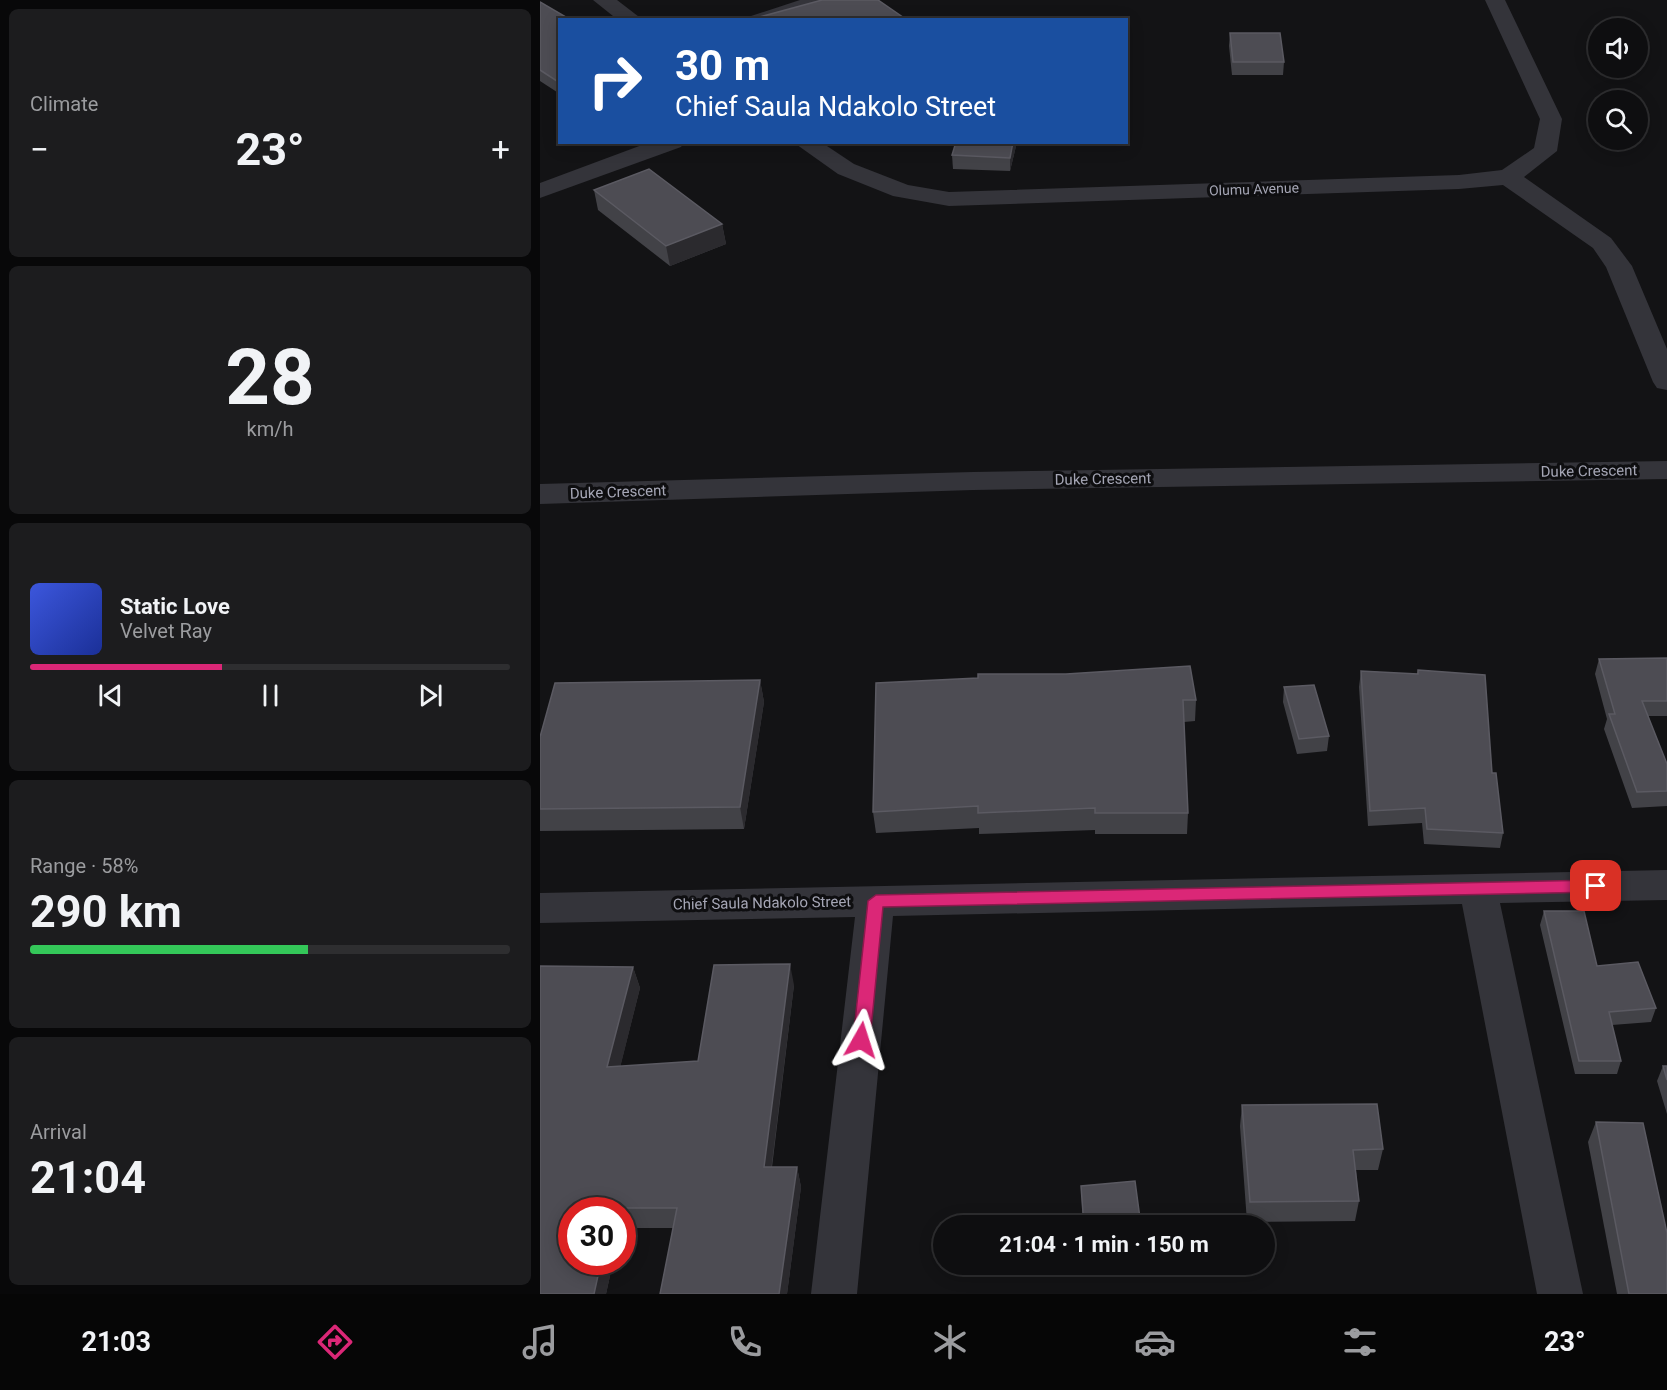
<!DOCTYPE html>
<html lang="en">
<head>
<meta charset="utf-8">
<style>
  body { margin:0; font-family:Roboto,sans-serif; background:#1c1c1e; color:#f1f3f6; height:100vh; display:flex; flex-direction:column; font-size:22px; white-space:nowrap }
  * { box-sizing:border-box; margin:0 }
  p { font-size:20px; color:#9b9c9f }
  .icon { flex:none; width:33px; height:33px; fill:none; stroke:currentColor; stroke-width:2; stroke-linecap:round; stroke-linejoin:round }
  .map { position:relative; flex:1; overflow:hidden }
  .drawer { display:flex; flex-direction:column; gap:9px; padding:9px; background:#080809; width:540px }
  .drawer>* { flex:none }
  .hud { position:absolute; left:18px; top:18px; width:570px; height:126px; border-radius:0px; box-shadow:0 3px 15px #0003,0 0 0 2px #2e2e30; background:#1a4fa0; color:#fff; overflow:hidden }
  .fabs { position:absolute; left:1048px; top:18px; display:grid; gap:12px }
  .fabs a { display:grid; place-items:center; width:60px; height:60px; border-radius:50%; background:#0e0e10; box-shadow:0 3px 15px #0003,0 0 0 2px #2e2e30; font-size:30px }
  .speed { position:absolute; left:18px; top:1197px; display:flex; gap:12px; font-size:30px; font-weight:700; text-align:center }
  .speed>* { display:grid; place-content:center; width:78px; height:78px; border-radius:50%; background:#0e0e10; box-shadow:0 3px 15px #0003,0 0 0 2px #2e2e30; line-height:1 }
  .speed .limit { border:9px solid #d22; background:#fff; color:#111 }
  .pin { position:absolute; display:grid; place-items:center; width:51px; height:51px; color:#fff; margin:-26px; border-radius:12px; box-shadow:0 3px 9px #0006 }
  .me { position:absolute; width:66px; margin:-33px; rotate:6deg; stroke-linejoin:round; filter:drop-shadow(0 0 4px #0008) }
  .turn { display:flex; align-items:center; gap:21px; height:126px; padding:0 18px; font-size:27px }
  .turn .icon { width:78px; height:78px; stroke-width:2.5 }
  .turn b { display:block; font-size:42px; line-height:51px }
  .big { font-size:45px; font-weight:700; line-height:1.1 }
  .drawer .widget { flex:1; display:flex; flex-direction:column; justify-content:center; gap:9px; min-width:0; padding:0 21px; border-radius:9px; background:#1c1c1e }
  .drawer .dial { align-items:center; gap:0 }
  .dial b { font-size:78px; line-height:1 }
  .song { display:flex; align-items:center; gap:18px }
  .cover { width:72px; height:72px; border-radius:9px; background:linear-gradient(135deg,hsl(230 70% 55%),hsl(230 70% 35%)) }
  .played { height:6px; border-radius:3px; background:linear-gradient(90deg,#db2777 40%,#2e2e30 40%) }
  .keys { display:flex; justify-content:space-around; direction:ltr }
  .heat { display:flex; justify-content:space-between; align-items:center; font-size:33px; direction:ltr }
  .charge { height:9px; border-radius:4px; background:linear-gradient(90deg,#34c759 58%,#2e2e30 0) }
  .trip { position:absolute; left:393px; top:1215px; width:342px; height:60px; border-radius:30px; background:#0e0e10; box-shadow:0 3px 15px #0003,0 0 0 2px #2e2e30; font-weight:700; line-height:60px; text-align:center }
  .menu { display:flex; height:96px; justify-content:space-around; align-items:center; background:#060606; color:#9b9c9f }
  .menu .icon { width:42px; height:42px }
  .menu .active { color:#db2777 }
  .menu b { font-size:27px; color:#f1f3f6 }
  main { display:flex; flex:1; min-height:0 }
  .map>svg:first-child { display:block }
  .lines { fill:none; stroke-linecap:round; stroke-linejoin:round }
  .minor { fill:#34343a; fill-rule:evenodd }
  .wall { fill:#424247 }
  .shaded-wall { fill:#2b2a2e }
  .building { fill:#4d4c53; stroke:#5b5a62; stroke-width:1.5 }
  .route { fill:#db2777; stroke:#8e194d; stroke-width:1.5 }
  .labels { text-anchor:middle; stroke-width:6; stroke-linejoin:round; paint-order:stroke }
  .far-street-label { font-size:14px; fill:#a5a6b5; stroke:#0e0e10 }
  .street-label { font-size:15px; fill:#a5a6b5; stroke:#0e0e10 }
</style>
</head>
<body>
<main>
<section class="drawer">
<div class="widget"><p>Climate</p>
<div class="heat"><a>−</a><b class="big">23°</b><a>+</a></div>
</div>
<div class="widget dial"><b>28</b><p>km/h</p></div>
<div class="widget">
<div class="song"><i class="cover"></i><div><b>Static Love</b><p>Velvet Ray</p></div></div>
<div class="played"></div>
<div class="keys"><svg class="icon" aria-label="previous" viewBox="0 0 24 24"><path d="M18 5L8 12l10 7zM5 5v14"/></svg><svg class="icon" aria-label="pause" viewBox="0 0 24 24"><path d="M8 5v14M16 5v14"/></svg><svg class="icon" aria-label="next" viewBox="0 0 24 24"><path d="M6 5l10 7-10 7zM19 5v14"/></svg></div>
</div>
<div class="widget"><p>Range · 58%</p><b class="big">290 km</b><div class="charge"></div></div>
<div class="widget"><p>Arrival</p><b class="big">21:04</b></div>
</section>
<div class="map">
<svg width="1127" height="1294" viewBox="0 0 1127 1294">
  <rect width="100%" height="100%" fill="#131315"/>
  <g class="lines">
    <g class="minor">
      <polygon points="53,0 77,0 103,20 78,20"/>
      <polygon points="260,0 291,0 288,4 241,20 208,20 211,16"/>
      <polygon points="945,0 965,0 1022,119 1017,151 984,177 1071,238 1092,266 1127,349 1127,390 1117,388 1113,382 1066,267 1053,248 963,185 919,189 409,206 353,196 298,174 253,142 281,142 314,164 368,185 409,192 919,175 962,170 994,148 1000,119"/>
      <polygon points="110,142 144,142 141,147 0,198 0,183"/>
      <polygon points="1127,461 1127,479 433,490 0,504 0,484 433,472"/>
      <polygon points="1127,870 1127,900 960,903 1043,1294 997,1294 922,904 353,916 317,1294 271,1294 315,917 0,923 0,893"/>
    </g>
  </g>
  <g class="wall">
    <polygon points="0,2 20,20 20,94 0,81"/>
    <polygon points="690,33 744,62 743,75 692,75 689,46"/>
    <polygon points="477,142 470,171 413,169 412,155"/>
    <polygon points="54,190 182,224 186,244 130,266 58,210"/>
    <polygon points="1127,658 1127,716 1108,716 1127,764 1127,806 1092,808 1064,729 1067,719 1055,674 1059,659"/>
    <polygon points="878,670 952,773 963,833 960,848 884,844 882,823 828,826 819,687 821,671 877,674"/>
    <polygon points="220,680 224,702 204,829 0,831 0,737"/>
    <polygon points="336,683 656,700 655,721 644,722 648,813 647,834 555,834 555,830 439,834 439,828 336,833 333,812"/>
    <polygon points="744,687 789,736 787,751 757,754 743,702"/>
    <polygon points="1004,911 1057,966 1116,1008 1111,1022 1072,1025 1081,1061 1077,1074 1035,1074 1000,925"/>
    <polygon points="93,967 100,988 80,1067 158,1061 254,985 232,1167 257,1167 261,1187 247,1294 120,1294 133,1228 82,1228 82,1210 32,1210 32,1262 73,1262 66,1294 0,1294"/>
    <polygon points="1123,1066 1127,1066 1127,1114 1117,1081"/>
    <polygon points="702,1105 843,1149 838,1170 816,1170 819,1201 815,1221 707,1222 700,1126"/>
    <polygon points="1056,1122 1127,1294 1077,1294 1048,1142"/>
    <polygon points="541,1186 601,1226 543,1226"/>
  </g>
  <g class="shaded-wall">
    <polygon points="473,142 477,142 470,171 470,158"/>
    <polygon points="182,224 186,244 130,266 126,246"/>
    <polygon points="220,680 224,702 204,829 200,807"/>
    <polygon points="250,964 254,985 229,1187 224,1167"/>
    <polygon points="93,967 100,988 75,1088 67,1067"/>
    <polygon points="257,1167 261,1187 247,1294 239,1294"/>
    <polygon points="61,1262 73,1262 66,1294 54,1294"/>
  </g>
  <g class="building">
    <polygon points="282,0 338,0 367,20 218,20 216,18"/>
    <polygon points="0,2 31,20 20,20 20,83 0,70"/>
    <polygon points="690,33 740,33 744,62 693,62"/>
    <polygon points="416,142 473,142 470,158 412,155"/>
    <polygon points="109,169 182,224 126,246 54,190"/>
    <polygon points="1127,658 1127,701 1102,701 1127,764 1127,791 1097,792 1069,714 1075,714 1059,659"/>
    <polygon points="650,666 656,700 643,700 648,813 555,813 555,808 438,813 438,806 333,812 336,683 438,678 438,674 526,674"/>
    <polygon points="878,670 945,675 952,773 956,773 963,833 887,829 885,808 830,811 821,671 878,674"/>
    <polygon points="220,680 200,807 0,809 0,737 15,683"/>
    <polygon points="774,685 789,736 759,739 744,687"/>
    <polygon points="1004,911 1044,911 1057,966 1098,962 1116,1008 1069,1012 1081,1061 1039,1061"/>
    <polygon points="250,964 224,1167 257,1167 239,1294 120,1294 137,1208 71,1208 71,1210 32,1210 32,1262 61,1262 54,1294 0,1294 0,966 93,967 67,1067 158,1061 174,965"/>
    <polygon points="1123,1066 1127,1066 1127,1080"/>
    <polygon points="837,1104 843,1149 813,1150 819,1201 710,1202 702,1105"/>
    <polygon points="1056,1122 1103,1123 1127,1233 1127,1294 1089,1294"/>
    <polygon points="595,1181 601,1226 544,1226 541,1186"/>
  </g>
  <polygon class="route" points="1056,880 1064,886 1056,892 343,907 330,1040 327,1045 316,1045 313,1040 328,901 336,895"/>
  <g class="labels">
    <g class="far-street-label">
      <text transform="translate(714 189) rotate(-2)" y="5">Olumu Avenue</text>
    </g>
    <g class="street-label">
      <text transform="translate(1049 471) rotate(-1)" y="5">Duke Crescent</text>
      <text transform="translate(563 479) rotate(-1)" y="5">Duke Crescent</text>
      <text transform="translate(78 492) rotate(-2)" y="5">Duke Crescent</text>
      <text transform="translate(222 903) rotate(-1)" y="5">Chief Saula Ndakolo Street</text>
    </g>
  </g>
</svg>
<div class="fabs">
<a><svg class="icon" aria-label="sound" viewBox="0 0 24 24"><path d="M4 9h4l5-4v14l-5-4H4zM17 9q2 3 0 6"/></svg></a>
<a><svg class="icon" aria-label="search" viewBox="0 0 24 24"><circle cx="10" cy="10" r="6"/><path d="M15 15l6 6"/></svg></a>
</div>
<div class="speed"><div class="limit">30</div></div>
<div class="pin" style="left:1056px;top:886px;background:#d93025"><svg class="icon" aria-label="arrive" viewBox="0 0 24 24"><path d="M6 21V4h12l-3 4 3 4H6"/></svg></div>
<svg class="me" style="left:321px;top:1040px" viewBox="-20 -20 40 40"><path d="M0-17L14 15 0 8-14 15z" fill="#db2777" stroke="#fff" stroke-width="4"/></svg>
<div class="trip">21:04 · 1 min · 150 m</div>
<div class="hud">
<div class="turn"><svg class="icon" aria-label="right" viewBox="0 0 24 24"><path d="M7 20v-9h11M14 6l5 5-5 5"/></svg><div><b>30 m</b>Chief Saula Ndakolo Street</div></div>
</div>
</div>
</main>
<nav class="menu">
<b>21:03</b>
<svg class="icon active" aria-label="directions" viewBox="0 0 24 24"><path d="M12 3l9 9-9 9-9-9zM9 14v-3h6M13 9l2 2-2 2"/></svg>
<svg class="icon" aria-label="music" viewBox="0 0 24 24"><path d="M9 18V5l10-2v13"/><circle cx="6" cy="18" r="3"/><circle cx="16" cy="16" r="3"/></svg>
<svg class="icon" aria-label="phone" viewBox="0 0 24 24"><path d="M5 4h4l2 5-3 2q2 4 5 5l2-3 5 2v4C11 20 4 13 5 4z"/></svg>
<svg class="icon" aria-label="climate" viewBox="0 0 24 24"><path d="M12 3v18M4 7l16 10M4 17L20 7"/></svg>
<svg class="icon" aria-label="car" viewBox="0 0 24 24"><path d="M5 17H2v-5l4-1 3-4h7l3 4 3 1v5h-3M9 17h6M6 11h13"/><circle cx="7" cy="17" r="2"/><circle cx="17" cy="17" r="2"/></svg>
<svg class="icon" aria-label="filters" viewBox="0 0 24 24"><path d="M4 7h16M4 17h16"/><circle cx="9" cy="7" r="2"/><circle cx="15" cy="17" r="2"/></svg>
<b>23°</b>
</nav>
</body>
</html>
